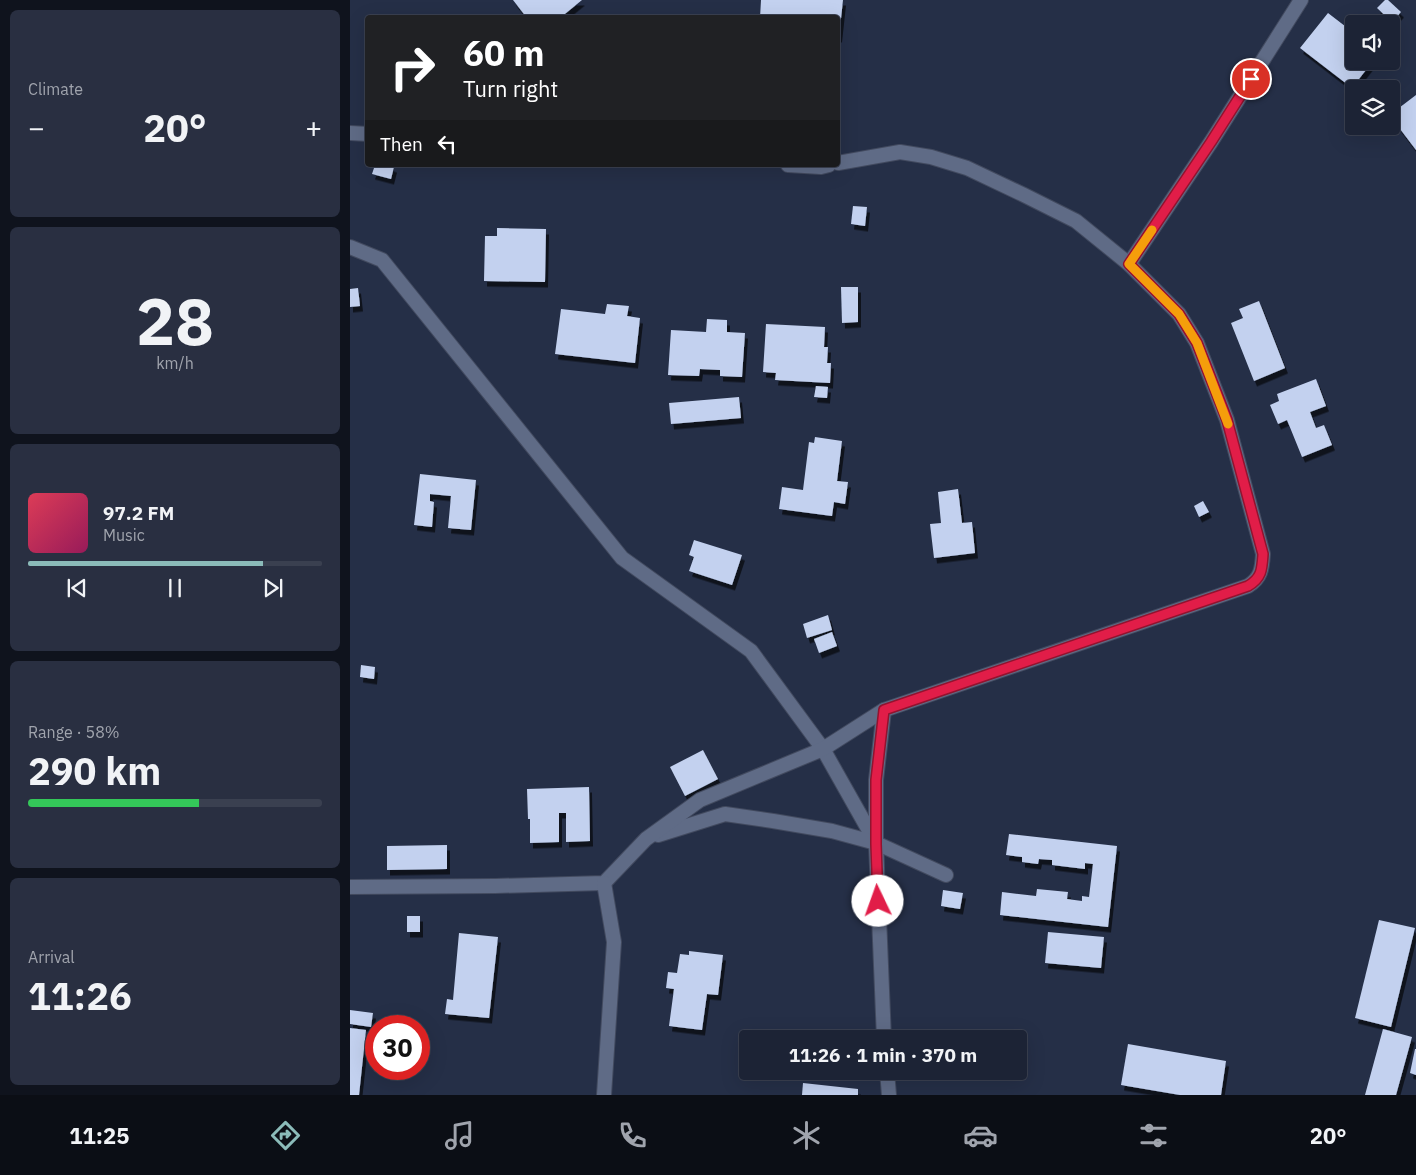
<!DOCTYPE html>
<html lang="en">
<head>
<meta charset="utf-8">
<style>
  body { margin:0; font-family:"IBM Plex Sans",sans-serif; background:#292f41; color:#f1f3f6; height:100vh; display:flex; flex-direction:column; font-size:19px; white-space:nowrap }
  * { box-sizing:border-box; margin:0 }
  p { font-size:16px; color:#a0a4ad }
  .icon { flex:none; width:28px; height:28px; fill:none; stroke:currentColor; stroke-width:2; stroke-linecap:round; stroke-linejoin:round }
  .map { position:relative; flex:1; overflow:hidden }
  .drawer { display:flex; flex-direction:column; gap:10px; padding:10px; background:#0f131d; width:350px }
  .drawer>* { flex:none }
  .top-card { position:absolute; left:15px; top:15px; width:475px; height:152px; border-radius:5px; box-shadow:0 5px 20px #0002,0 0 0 1px #3a4050; background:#202124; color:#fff; overflow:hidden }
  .controls { position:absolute; left:995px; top:15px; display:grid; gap:10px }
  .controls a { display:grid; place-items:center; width:55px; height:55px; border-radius:5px; background:#1c2335; box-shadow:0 5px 20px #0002,0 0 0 1px #3a4050; font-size:25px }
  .speed { position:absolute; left:15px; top:1015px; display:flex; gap:10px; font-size:25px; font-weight:700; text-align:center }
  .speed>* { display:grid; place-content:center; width:65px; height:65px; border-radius:50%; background:#1c2335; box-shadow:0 5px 20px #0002,0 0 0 1px #3a4050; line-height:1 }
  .speed .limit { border:8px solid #d22; background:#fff; color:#111 }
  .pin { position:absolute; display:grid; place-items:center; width:42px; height:42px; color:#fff; margin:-21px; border:2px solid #fff; border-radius:50%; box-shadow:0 1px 5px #0007 }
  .me { position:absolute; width:55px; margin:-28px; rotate:357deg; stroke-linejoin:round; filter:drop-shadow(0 0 4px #0008) }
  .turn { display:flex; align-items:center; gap:18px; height:105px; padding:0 15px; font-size:22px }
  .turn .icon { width:65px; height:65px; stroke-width:2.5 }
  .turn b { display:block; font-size:35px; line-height:42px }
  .then { display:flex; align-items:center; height:48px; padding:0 15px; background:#0003; gap:10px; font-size:19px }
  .big { font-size:38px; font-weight:800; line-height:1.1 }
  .drawer .widget { flex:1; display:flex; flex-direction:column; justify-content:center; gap:8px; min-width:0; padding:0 18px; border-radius:8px; background:#292f41 }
  .drawer .dial { align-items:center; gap:0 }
  .dial b { font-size:65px; line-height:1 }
  .song { display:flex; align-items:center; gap:15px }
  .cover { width:60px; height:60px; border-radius:8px; background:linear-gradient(135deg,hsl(350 70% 55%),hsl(330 70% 35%)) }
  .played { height:5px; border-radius:2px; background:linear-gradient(90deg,#8bbbb9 80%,#3a4050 80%) }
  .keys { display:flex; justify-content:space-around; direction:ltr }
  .heat { display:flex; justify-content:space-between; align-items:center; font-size:28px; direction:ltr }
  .charge { height:8px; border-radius:4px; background:linear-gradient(90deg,#34c759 58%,#3a4050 0) }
  .trip { position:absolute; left:389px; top:1030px; width:288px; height:50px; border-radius:5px; background:#1c2335; box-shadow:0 5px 20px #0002,0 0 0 1px #3a4050; font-weight:800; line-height:50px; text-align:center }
  .dock { display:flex; height:80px; justify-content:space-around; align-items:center; background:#0b0e15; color:#a0a4ad }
  .dock .icon { width:35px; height:35px }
  .dock .on { color:#8bbbb9 }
  .dock b { font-size:22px; color:#f1f3f6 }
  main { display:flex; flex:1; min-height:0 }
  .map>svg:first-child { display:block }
  .building { fill:#c3d1ef; filter:url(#shadow) }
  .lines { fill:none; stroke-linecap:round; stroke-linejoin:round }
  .minor-casing { stroke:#424a5f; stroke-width:16 }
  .minor { stroke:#5f6b86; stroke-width:14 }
  .route-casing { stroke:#92132f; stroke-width:12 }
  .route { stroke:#e11d48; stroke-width:9 }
  .slow { stroke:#f59e0b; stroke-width:9 }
</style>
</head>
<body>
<main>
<section class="drawer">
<div class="widget"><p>Climate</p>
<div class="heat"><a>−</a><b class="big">20°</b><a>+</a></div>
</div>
<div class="widget dial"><b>28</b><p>km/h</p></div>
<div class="widget">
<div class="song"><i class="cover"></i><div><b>97.2 FM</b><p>Music</p></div></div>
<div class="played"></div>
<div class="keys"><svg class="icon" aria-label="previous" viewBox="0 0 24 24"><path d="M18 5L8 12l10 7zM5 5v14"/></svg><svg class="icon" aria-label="pause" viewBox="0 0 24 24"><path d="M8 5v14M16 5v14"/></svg><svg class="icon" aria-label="next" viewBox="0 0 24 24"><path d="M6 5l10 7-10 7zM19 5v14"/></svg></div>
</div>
<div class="widget"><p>Range · 58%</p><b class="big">290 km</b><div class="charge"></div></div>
<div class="widget"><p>Arrival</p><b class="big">11:26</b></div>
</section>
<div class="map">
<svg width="1066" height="1095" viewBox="0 0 1066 1095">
  <defs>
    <filter id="shadow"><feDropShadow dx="3" dy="5.5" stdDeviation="0" flood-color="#0009"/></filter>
  </defs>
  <rect width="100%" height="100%" fill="#252f47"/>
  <g class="building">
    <polygon points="163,0 232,0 210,18 177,18"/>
    <polygon points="411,0 493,0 489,37 488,37 488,18 410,18"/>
    <polygon points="1035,0 1038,0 1051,12 1042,22 1027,8"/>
    <polygon points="978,13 1004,33 1004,61 1023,61 1002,88 950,48"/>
    <polygon points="1066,95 1066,150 1041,117 1041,114"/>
    <polygon points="25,165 37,165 44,167 41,179 22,174"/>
    <polygon points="503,206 517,207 515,226 501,224"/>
    <polygon points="147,228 196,229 195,282 134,281 135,236 147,236"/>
    <polygon points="491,287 508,287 508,322 492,323"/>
    <polygon points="8,288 10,306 0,307 0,289"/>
    <polygon points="909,301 935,368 904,381 881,323 893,318 889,309"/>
    <polygon points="257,304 279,306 277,316 290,318 285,363 205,354 211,309 255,314"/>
    <polygon points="357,319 377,320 377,332 395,333 392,377 370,376 370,370 350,369 349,376 318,375 321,330 356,332"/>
    <polygon points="416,324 475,327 474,347 478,347 477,363 481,363 480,383 425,380 426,373 413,372"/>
    <polygon points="966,379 976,406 960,412 966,428 974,425 982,445 952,457 937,420 928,424 920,405 929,401 927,394"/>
    <polygon points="466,386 478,387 477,398 464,397"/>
    <polygon points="389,397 391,418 321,424 319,403"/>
    <polygon points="465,437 492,441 487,481 498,482 495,504 484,502 482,516 429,509 432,487 453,490 459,442 464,443"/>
    <polygon points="70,474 126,480 121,530 98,528 101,496 80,494 80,501 84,502 82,527 64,525"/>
    <polygon points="608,489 612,523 622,522 625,553 584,558 580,524 591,523 588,492"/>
    <polygon points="853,501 859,512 849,517 844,506"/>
    <polygon points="344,540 392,555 382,585 339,571 344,557 339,555"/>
    <polygon points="478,615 482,630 457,638 453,624"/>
    <polygon points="482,632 487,646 469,653 464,639"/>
    <polygon points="11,665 25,667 24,679 10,677"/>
    <polygon points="353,750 368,779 335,796 320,767"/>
    <polygon points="239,787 240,841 216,842 216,813 209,813 209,842 180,843 180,819 178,819 177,789"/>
    <polygon points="659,834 767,846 758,927 650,915 652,892 686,896 687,889 718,892 717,899 732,901 732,896 739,897 743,864 735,863 735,869 702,865 702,860 689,859 688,864 672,862 672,857 656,855"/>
    <polygon points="97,845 97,869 37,870 37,846"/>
    <polygon points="593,890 613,893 610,909 591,906"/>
    <rect x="57" y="916" width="13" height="16"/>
    <polygon points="1029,920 1065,928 1041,1027 1005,1018"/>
    <polygon points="698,932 754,937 751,968 695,963"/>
    <polygon points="109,933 148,937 139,1018 95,1014 97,999 103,1000"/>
    <polygon points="339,951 373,955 368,995 357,994 352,1030 319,1026 324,989 316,988 318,972 327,973 330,954 339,955"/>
    <polygon points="0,1010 23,1013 21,1027 0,1024"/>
    <polygon points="0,1028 16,1030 9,1095 0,1095"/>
    <polygon points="1033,1029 1062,1037 1046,1095 1015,1095"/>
    <polygon points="778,1044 876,1061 871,1095 830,1095 771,1085"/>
    <polygon points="1065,1049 1066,1049 1066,1075 1060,1073"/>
    <polygon points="453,1083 508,1089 508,1095 452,1095"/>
  </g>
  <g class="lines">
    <g class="minor-casing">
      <g id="minor">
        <polyline points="0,133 18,134"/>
        <polyline points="438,165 471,167 479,165"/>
        <polyline points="0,247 32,260 272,558 401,651 473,749 526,843"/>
        <polyline points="779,264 861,142 951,0"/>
        <polyline points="534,710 526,780 526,843 596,875"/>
        <polyline points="308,835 375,814 423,821 482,831 526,843 534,1039"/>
        <path d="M0,887L145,886L254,883L296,839L350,800L473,749L534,710L898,586C911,578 912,569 913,554L877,420L847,343L829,314L779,264L726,221L674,195L617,168L581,157L550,152L488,163"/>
        <polyline points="537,1071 539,1095"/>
        <polyline points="254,1095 264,942 254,883"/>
      </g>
    </g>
    <use href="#minor" class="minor"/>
  </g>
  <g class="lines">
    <g class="route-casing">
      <path id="route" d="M528,901L526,844V780L534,710L898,586C912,578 912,569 913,554L877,420L847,343L829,314L779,264L861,142L901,79"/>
    </g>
    <use href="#route" class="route"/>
    <polyline class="slow" points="802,230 779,264 829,314 847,343 878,424"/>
  </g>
</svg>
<div class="controls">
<a><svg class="icon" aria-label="sound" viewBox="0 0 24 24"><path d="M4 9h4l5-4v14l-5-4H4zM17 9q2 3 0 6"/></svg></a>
<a><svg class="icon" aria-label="layers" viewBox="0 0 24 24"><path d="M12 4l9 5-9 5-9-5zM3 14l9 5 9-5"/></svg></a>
</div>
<div class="speed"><div class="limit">30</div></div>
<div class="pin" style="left:901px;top:79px;background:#d93025"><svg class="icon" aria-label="arrive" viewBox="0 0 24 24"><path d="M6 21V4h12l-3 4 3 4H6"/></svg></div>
<svg class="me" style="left:528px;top:901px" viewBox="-20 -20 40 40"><circle r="19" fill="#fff"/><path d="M0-13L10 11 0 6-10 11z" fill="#e11d48"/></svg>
<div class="trip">11:26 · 1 min · 370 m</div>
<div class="top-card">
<div class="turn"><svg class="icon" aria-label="right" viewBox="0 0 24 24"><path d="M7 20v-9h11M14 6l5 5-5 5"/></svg><div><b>60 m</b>Turn right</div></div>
<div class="then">Then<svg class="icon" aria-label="left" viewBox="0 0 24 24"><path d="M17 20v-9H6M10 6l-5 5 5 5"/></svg></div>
</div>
</div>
</main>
<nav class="dock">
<b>11:25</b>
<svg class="icon on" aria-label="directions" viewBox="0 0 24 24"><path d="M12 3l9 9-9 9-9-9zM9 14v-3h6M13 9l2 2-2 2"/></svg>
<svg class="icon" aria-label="music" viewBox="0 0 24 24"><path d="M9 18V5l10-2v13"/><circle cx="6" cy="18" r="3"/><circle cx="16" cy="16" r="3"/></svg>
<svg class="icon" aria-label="phone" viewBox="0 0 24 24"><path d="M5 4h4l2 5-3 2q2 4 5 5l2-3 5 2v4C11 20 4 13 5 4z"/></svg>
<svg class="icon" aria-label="climate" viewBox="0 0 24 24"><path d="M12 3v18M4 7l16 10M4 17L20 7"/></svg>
<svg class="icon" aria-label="car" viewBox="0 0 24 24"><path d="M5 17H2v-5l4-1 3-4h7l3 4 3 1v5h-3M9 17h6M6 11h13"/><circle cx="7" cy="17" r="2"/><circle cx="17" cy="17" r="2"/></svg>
<svg class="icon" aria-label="filters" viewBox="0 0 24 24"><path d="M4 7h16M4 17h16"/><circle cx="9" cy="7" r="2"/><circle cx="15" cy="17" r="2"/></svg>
<b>20°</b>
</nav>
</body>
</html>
